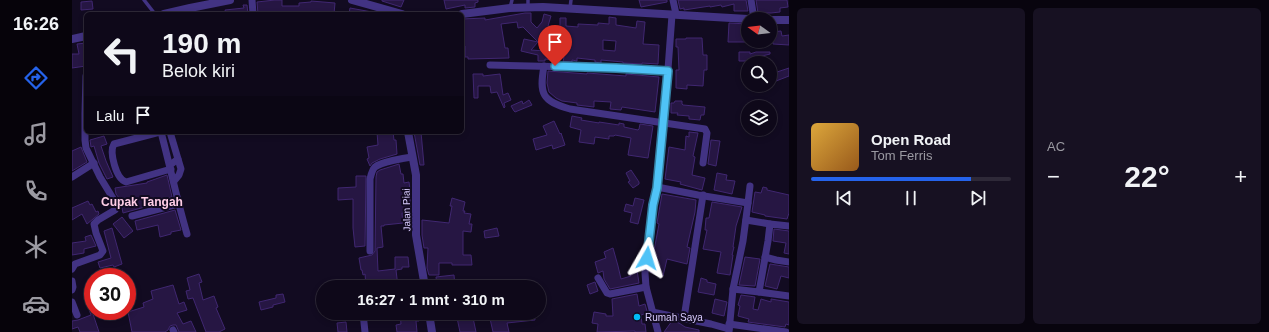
<!DOCTYPE html>
<html lang="id">
<head>
<meta charset="utf-8">
<style>
  body { margin:0; font-family:Arial,sans-serif; background:#171122; color:#f1f3f6; height:100vh; display:flex; flex-direction:column; font-size:15px; white-space:nowrap }
  * { box-sizing:border-box; margin:0 }
  p { font-size:13px; color:#9b9aa2 }
  .icon { flex:none; width:22px; height:22px; fill:none; stroke:currentColor; stroke-width:2; stroke-linecap:round; stroke-linejoin:round }
  .map { position:relative; flex:1; overflow:hidden }
  .drawer { display:flex; flex-direction:column; gap:8px; padding:8px; background:#08040e; width:480px }
  .drawer>* { flex:none }
  .guide { position:absolute; left:12px; top:12px; width:380px; height:122px; border-radius:6px; box-shadow:0 2px 6px #0003,0 0 0 1px #2e2938; background:#0e0819; color:#f1f3f6; overflow:hidden }
  .needle { width:26px; rotate:285deg }
  .tools { position:absolute; left:669px; top:12px; display:grid; gap:8px }
  .tools a { display:grid; place-items:center; width:36px; height:36px; border-radius:50%; background:#0e0819; box-shadow:0 2px 6px #0003,0 0 0 1px #2e2938; font-size:20px }
  .speed { position:absolute; left:12px; top:268px; display:flex; gap:8px; font-size:20px; font-weight:700; text-align:center }
  .speed>* { display:grid; place-content:center; width:52px; height:52px; border-radius:50%; background:#0e0819; box-shadow:0 2px 6px #0003,0 0 0 1px #2e2938; line-height:1 }
  .speed .limit { border:6px solid #d22; background:#fff; color:#111 }
  .pin { position:absolute; display:grid; place-items:center; width:34px; height:34px; color:#fff; margin:-41px -17px; border-radius:50% 50% 50% 0; rotate:-45deg; box-shadow:0 0 4px #0007 }
  .pin .icon { rotate:45deg }
  .me { position:absolute; width:44px; margin:-22px; rotate:6deg; stroke-linejoin:round; filter:drop-shadow(0 0 3px #0008) }
  .turn { display:flex; align-items:center; gap:14px; height:84px; padding:0 12px; font-size:18px }
  .turn .icon { width:52px; height:52px; stroke-width:2.5 }
  .turn b { display:block; font-size:28px; line-height:34px }
  .then { display:flex; align-items:center; height:38px; padding:0 12px; background:#0003; gap:8px; font-size:15px }
  .big { font-size:30px; font-weight:700; line-height:1.1 }
  .drawer .widget { flex:1; display:flex; flex-direction:column; justify-content:center; gap:6px; min-width:0; padding:0 14px; border-radius:6px; background:#171122 }
  .song { display:flex; align-items:center; gap:12px }
  .cover { width:48px; height:48px; border-radius:6px; background:linear-gradient(135deg,hsl(40 70% 55%),hsl(30 70% 35%)) }
  .played { height:4px; border-radius:2px; background:linear-gradient(90deg,#2563eb 80%,#2e2938 80%) }
  .keys { display:flex; justify-content:space-around; direction:ltr }
  .heat { display:flex; justify-content:space-between; align-items:center; font-size:22px; direction:ltr }
  .drawer .tiles { flex:1; display:grid; gap:8px; grid-template-columns:repeat(2,1fr) }
  .trip { position:absolute; left:244px; top:280px; width:230px; height:40px; border-radius:20px; background:#0e0819; box-shadow:0 2px 6px #0003,0 0 0 1px #2e2938; font-weight:700; line-height:40px; text-align:center }
  main { display:flex; flex:1; min-height:0 }
  .tab-bar { display:flex; flex-direction:column; width:72px; justify-content:space-around; align-items:center; background:#06030a; color:#9b9aa2 }
  .tab-bar .icon { width:28px; height:28px }
  .tab-bar .active { color:#2563eb }
  .tab-bar b { font-size:18px; color:#f1f3f6 }
  .map>svg:first-child { display:block }
  .building { fill:#261643; stroke:#402771; fill-rule:evenodd }
  .lines { fill:none; stroke-linecap:round; stroke-linejoin:round }
  .service { stroke:#423383; stroke-width:3.5 }
  .minor { stroke:#423383; stroke-width:7 }
  .tertiary { stroke:#423383; stroke-width:8 }
  .route-casing { stroke:#337fa1; stroke-width:10 }
  .route { stroke:#4fc3f7; stroke-width:7 }
  .poi-dot { fill:#00bbf7; stroke:#120b21; stroke-width:1.5 }
  .labels { text-anchor:middle; stroke-width:4; stroke-linejoin:round; paint-order:stroke }
  .street-label { font-size:10px; fill:#d9ccff; stroke:#120b21 }
  .poi-label { font-size:10px; fill:#d9ccff; stroke:#120b21; text-anchor:start }
  .quarter-label { font-size:12px; font-weight:bold; fill:#ffcee6; stroke:#120b21 }
</style>
</head>
<body>
<main>
<nav class="tab-bar">
<b>16:26</b>
<svg class="icon active" aria-label="directions" viewBox="0 0 24 24"><path d="M12 3l9 9-9 9-9-9zM9 14v-3h6M13 9l2 2-2 2"/></svg>
<svg class="icon" aria-label="music" viewBox="0 0 24 24"><path d="M9 18V5l10-2v13"/><circle cx="6" cy="18" r="3"/><circle cx="16" cy="16" r="3"/></svg>
<svg class="icon" aria-label="phone" viewBox="0 0 24 24"><path d="M5 4h4l2 5-3 2q2 4 5 5l2-3 5 2v4C11 20 4 13 5 4z"/></svg>
<svg class="icon" aria-label="climate" viewBox="0 0 24 24"><path d="M12 3v18M4 7l16 10M4 17L20 7"/></svg>
<svg class="icon" aria-label="car" viewBox="0 0 24 24"><path d="M5 17H2v-5l4-1 3-4h7l3 4 3 1v5h-3M9 17h6M6 11h13"/><circle cx="7" cy="17" r="2"/><circle cx="17" cy="17" r="2"/></svg>
</nav>
<div class="map">
<svg width="717" height="332" viewBox="0 0 717 332">
  <rect width="100%" height="100%" fill="#120b21"/>
  <g class="building">
    <polygon points="203,0 210,0 210,6 227,6 227,3 239,2 239,1 263,3 262,14 186,14 185,2"/>
    <polygon points="310,0 332,0 329,7 310,1"/>
    <polygon points="372,0 406,0 406,2 403,3 403,7 393,8 393,5 374,9"/>
    <polygon points="567,0 595,0 595,2 569,7"/>
    <polygon points="606,0 674,0 676,11 662,11 662,4 650,7 649,5 638,7 638,6 612,10 612,8 608,9"/>
    <polygon points="684,0 715,0 716,7 708,8 708,12 699,13 686,13"/>
    <polygon points="20,1 21,9 9,10 9,2"/>
    <polygon points="171,5 175,5 176,14 154,14 153,10 172,8"/>
    <polygon points="278,8 300,12 300,14 277,14"/>
    <path d="M453,13H459V22L465,28L470,22L472,14L479,16L476,26L488,27V18H494V26L506,27V24L526,25V23L537,24V17L544,18V25L564,28L565,21L573,22L571,44L587,45L586,64L570,63V64L551,63V62L529,60V63H528L523,62V60L505,58V61L500,60V62H491L492,57L481,56V60L473,59V61H466V55L449,51L452,39L466,42L459,50L474,51L476,31L466,42L451,27L446,28L445,22L429,24L433,48H436L437,58L396,59V57H393V46H390V19L413,18V20ZM531,40L544,41L543,51L531,50Z"/>
    <polygon points="657,23 676,24 676,42 656,42"/>
    <polygon points="709,31 710,36 717,35 717,45 701,44 700,32"/>
    <polygon points="614,38 630,38 631,55 635,55 635,70 632,70 631,86 615,85 615,89 604,88 604,70 607,70 606,47 604,47 604,39 614,39"/>
    <polygon points="14,43 14,66 0,68 0,54 7,54 5,44"/>
    <polygon points="667,52 678,52 678,54 684,52 698,52 698,54 678,59 678,61 667,61"/>
    <polygon points="717,68 717,76 704,81 702,73"/>
    <polygon points="476,71 515,74 515,73 554,76 554,74 587,77 583,112 550,107 549,110 538,109 539,102 522,101 522,107 505,105 505,103 490,101 484,98 477,92 475,83"/>
    <polygon points="401,74 411,74 411,76 428,74 431,95 436,93 439,100 432,103 433,107 432,108 425,92 419,93 418,86 406,86 406,98 402,98"/>
    <polygon points="457,100 460,105 443,112 442,111 439,106 450,101 451,104"/>
    <polygon points="603,101 610,101 610,104 611,105 633,107 632,115 629,115 628,120 617,119 617,116 605,115 606,113 599,113 599,103 602,103"/>
    <polygon points="500,116 510,118 509,120 527,123 527,122 547,125 547,123 552,124 552,127 566,130 567,129 568,124 581,126 576,158 556,155 559,138 543,135 542,136 537,136 537,139 523,137 522,144 507,142 509,130 498,127"/>
    <polygon points="482,121 488,134 489,133 493,145 481,149 480,145 464,150 461,139 475,135 471,126"/>
    <polygon points="305,132 321,132 322,140 324,140 325,154 308,159 300,163 298,166 295,159 297,158 295,147 306,145"/>
    <polygon points="342,132 349,132 352,165 348,165"/>
    <polygon points="617,132 626,133 621,156 623,157 620,175 633,178 630,190 608,184 609,182 593,179 597,147 613,150 614,136 617,137"/>
    <polygon points="32,136 35,144 29,146 34,161 41,177 35,179 27,163 22,146 19,147 18,140"/>
    <polygon points="639,140 648,141 644,166 636,164"/>
    <polygon points="9,147 15,162 0,171 0,151"/>
    <polygon points="327,164 329,174 331,174 332,183 337,182 338,190 338,211 332,211 332,213 330,213 331,223 312,225 312,226 309,226 311,247 305,248 306,271 323,269 323,257 336,257 337,267 330,267 330,269 324,270 326,287 294,286 293,274 291,275 290,270 289,270 287,258 300,255 303,251 304,177 305,172 308,170"/>
    <polygon points="559,170 567,182 567,184 561,188 556,182 558,181 554,173"/>
    <polygon points="645,173 655,175 654,180 663,181 660,194 642,190"/>
    <polygon points="95,175 100,197 90,199 91,202 51,213 48,198 47,198 44,194 43,188 75,183 75,182"/>
    <polygon points="284,176 294,176 293,246 283,247 281,228 281,199 266,200 266,188 284,187"/>
    <polygon points="691,187 695,188 695,190 717,195 717,213 715,219 693,216 693,215 680,212 683,192 689,193"/>
    <polygon points="590,194 624,200 623,212 615,247 618,248 615,264 595,259 591,276 578,272 587,224 585,223"/>
    <polygon points="380,198 393,202 391,211 393,211 392,213 399,214 397,224 400,224 399,232 391,231 391,255 399,255 400,265 380,265 380,263 367,263 367,275 357,275 355,268 356,248 352,248 350,235 350,220 377,223 380,206 378,206"/>
    <polygon points="563,198 572,200 566,224 558,222 560,213 552,211 554,204 561,206"/>
    <polygon points="16,201 18,205 20,204 24,212 26,211 27,214 15,224 10,214 0,220 0,208"/>
    <polygon points="640,202 670,207 664,226 661,247 662,247 660,255 661,255 658,275 645,273 649,252 631,249 635,230 633,230 634,218 637,218"/>
    <polygon points="103,210 109,230 99,232 99,234 88,237 86,225 65,230 63,221"/>
    <polygon points="50,217 61,231 52,238 41,224"/>
    <polygon points="40,228 50,264 42,267 41,265 28,268 26,262 39,258 32,231"/>
    <polygon points="425,228 427,236 413,238 412,231"/>
    <polygon points="702,229 717,231 717,254 712,253 714,243 701,241"/>
    <polygon points="19,235 24,246 12,249 12,253 0,255 0,243 14,241 13,237"/>
    <polygon points="541,248 546,266 549,279 559,276 558,272 565,270 567,283 538,289 532,279 531,271 526,273 523,262 534,258 532,252"/>
    <polygon points="673,257 688,259 683,286 667,285"/>
    <polygon points="698,264 717,267 717,278 709,276 705,289 693,286"/>
    <polygon points="127,274 130,282 127,283 131,300 142,296 146,307 144,308 153,329 147,332 134,332 121,298 116,299 114,291 118,290 115,278"/>
    <polygon points="382,275 383,287 365,287 364,277"/>
    <polygon points="629,278 635,280 635,282 644,284 642,295 626,292"/>
    <polygon points="523,282 526,291 518,294 515,285"/>
    <polygon points="101,285 107,304 112,302 115,310 105,313 111,324 119,321 124,332 107,332 104,325 101,325 98,326 96,330 93,332 60,332 56,312 72,307 71,303 81,299 79,291"/>
    <polygon points="21,292 21,314 27,332 8,332 6,327 0,329 0,321 6,320 19,315 12,295"/>
    <polygon points="211,294 213,302 201,305 201,307 189,310 187,302 204,298 204,295"/>
    <polygon points="565,294 567,306 573,304 575,311 575,313 569,315 570,324 573,324 574,332 563,332 563,331 525,332 526,324 520,323 522,312 534,314 534,316 541,316 540,299"/>
    <polygon points="669,295 683,297 681,309 686,310 689,299 699,302 699,299 717,302 717,325 714,324 713,327 676,322 677,319 666,316 668,306 666,305"/>
    <polygon points="643,299 655,302 652,316 640,313"/>
    <polygon points="328,313 346,313 347,321 344,321 345,332 325,332 324,325 329,324"/>
    <polygon points="384,313 400,313 404,332 388,332"/>
    <polygon points="422,313 462,313 463,320 435,323 437,332 421,332 417,314"/>
    <polygon points="600,321 607,323 613,327 627,330 627,332 592,332"/>
    <polygon points="274,322 275,332 266,332 265,323"/>
  </g>
  <g class="lines">
    <g class="service">
      <polyline points="72,0 83,14"/>
      <polyline points="456,7 456,0"/>
      <polyline points="438,8 440,0"/>
      <polyline points="498,8 499,0"/>
    </g>
    <g class="minor">
      <polyline points="180,0 181,14"/>
      <polyline points="601,0 604,14"/>
      <polyline points="679,0 682,19"/>
      <polyline points="418,65 544,68 596,71"/>
      <path d="M472,66C467,94 470,101 498,109L633,129L635,133L631,163"/>
      <path d="M88,132L42,144C37,152 44,179 54,182L99,169"/>
      <path d="M89,132C98,166 105,200 115,234"/>
      <polyline points="98,132 106,159 98,165"/>
      <polyline points="0,177 22,163"/>
      <polyline points="102,181 107,175 109,169 106,159"/>
      <polyline points="585,187 626,195 676,203 678,186"/>
      <polyline points="60,216 106,204"/>
      <polyline points="674,220 698,224"/>
      <path d="M298,251V179C299,175 300,170 303,167C309,162 332,158 340,157"/>
      <polyline points="693,257 704,260 717,262"/>
      <polyline points="0,269 3,264 28,255 31,251 24,233 22,224 26,220 43,210 45,207 42,200 28,177 14,148 13,140 13,113 14,76"/>
      <polyline points="526,278 535,293 538,294 574,287"/>
      <polyline points="0,281 1,287 0,290"/>
      <polyline points="661,289 687,292 696,241 698,224 717,226"/>
      <polyline points="687,292 717,296"/>
      <polyline points="0,302 5,315"/>
      <polyline points="580,312 639,324 657,329"/>
      <polyline points="291,313 293,332"/>
      <polyline points="612,318 631,195"/>
      <polyline points="657,324 714,332"/>
      <polyline points="101,330 102,332"/>
      <polyline points="586,332 574,287 573,273 581,205 585,187 592,123 600,15"/>
      <polyline points="657,332 661,289 671,241 676,203"/>
    </g>
    <g class="tertiary">
      <polyline points="280,0 330,14"/>
      <polyline points="92,14 118,8 158,0"/>
      <polyline points="390,14 438,8 471,7 676,19"/>
      <polyline points="698,20 717,20"/>
      <polyline points="0,39 14,36"/>
      <polyline points="336,132 344,175 344,235 353,287"/>
      <polyline points="357,313 360,332"/>
    </g>
  </g>
  <g class="lines">
    <g class="route-casing">
      <polyline id="route" points="483,66 544,68 596,71 585,188 581,205 575,258"/>
    </g>
    <use href="#route" class="route"/>
  </g>
  <circle class="poi-dot" cx="565" cy="317" r="4"/>
  <g class="labels">
    <g class="street-label">
      <text transform="translate(334 210) rotate(-91)" y="4">Jalan Piai</text>
    </g>
    <g class="poi-label">
      <text x="573" y="321">Rumah Saya</text>
    </g>
    <g class="quarter-label">
      <text x="70" y="206">Cupak Tangah</text>
    </g>
  </g>
</svg>
<div class="tools">
<a><svg class="needle" viewBox="-14 -14 28 28"><path d="M0-13l5 13h-10z" fill="#e53935"/><path d="M0 13l5-13h-10z" fill="#9b9aa2"/></svg></a>
<a><svg class="icon" aria-label="search" viewBox="0 0 24 24"><circle cx="10" cy="10" r="6"/><path d="M15 15l6 6"/></svg></a>
<a><svg class="icon" aria-label="layers" viewBox="0 0 24 24"><path d="M12 4l9 5-9 5-9-5zM3 14l9 5 9-5"/></svg></a>
</div>
<div class="speed"><div class="limit">30</div></div>
<div class="pin" style="left:483px;top:66px;background:#d93025"><svg class="icon" aria-label="arrive" viewBox="0 0 24 24"><path d="M6 21V4h12l-3 4 3 4H6"/></svg></div>
<svg class="me" style="left:575px;top:258px" viewBox="-20 -20 40 40"><path d="M0-17L14 15 0 8-14 15z" fill="#4fc3f7" stroke="#fff" stroke-width="4"/></svg>
<div class="trip">16:27 · 1 mnt · 310 m</div>
<div class="guide">
<div class="turn"><svg class="icon" aria-label="left" viewBox="0 0 24 24"><path d="M17 20v-9H6M10 6l-5 5 5 5"/></svg><div><b>190 m</b>Belok kiri</div></div>
<div class="then">Lalu<svg class="icon" aria-label="arrive" viewBox="0 0 24 24"><path d="M6 21V4h12l-3 4 3 4H6"/></svg></div>
</div>
</div>
<section class="drawer">
<div class="tiles">
<div class="widget">
<div class="song"><i class="cover"></i><div><b>Open Road</b><p>Tom Ferris</p></div></div>
<div class="played"></div>
<div class="keys"><svg class="icon" aria-label="previous" viewBox="0 0 24 24"><path d="M18 5L8 12l10 7zM5 5v14"/></svg><svg class="icon" aria-label="pause" viewBox="0 0 24 24"><path d="M8 5v14M16 5v14"/></svg><svg class="icon" aria-label="next" viewBox="0 0 24 24"><path d="M6 5l10 7-10 7zM19 5v14"/></svg></div>
</div>
<div class="widget"><p>AC</p>
<div class="heat"><a>−</a><b class="big">22°</b><a>+</a></div>
</div>
</div>
</section>
</main>
</body>
</html>
